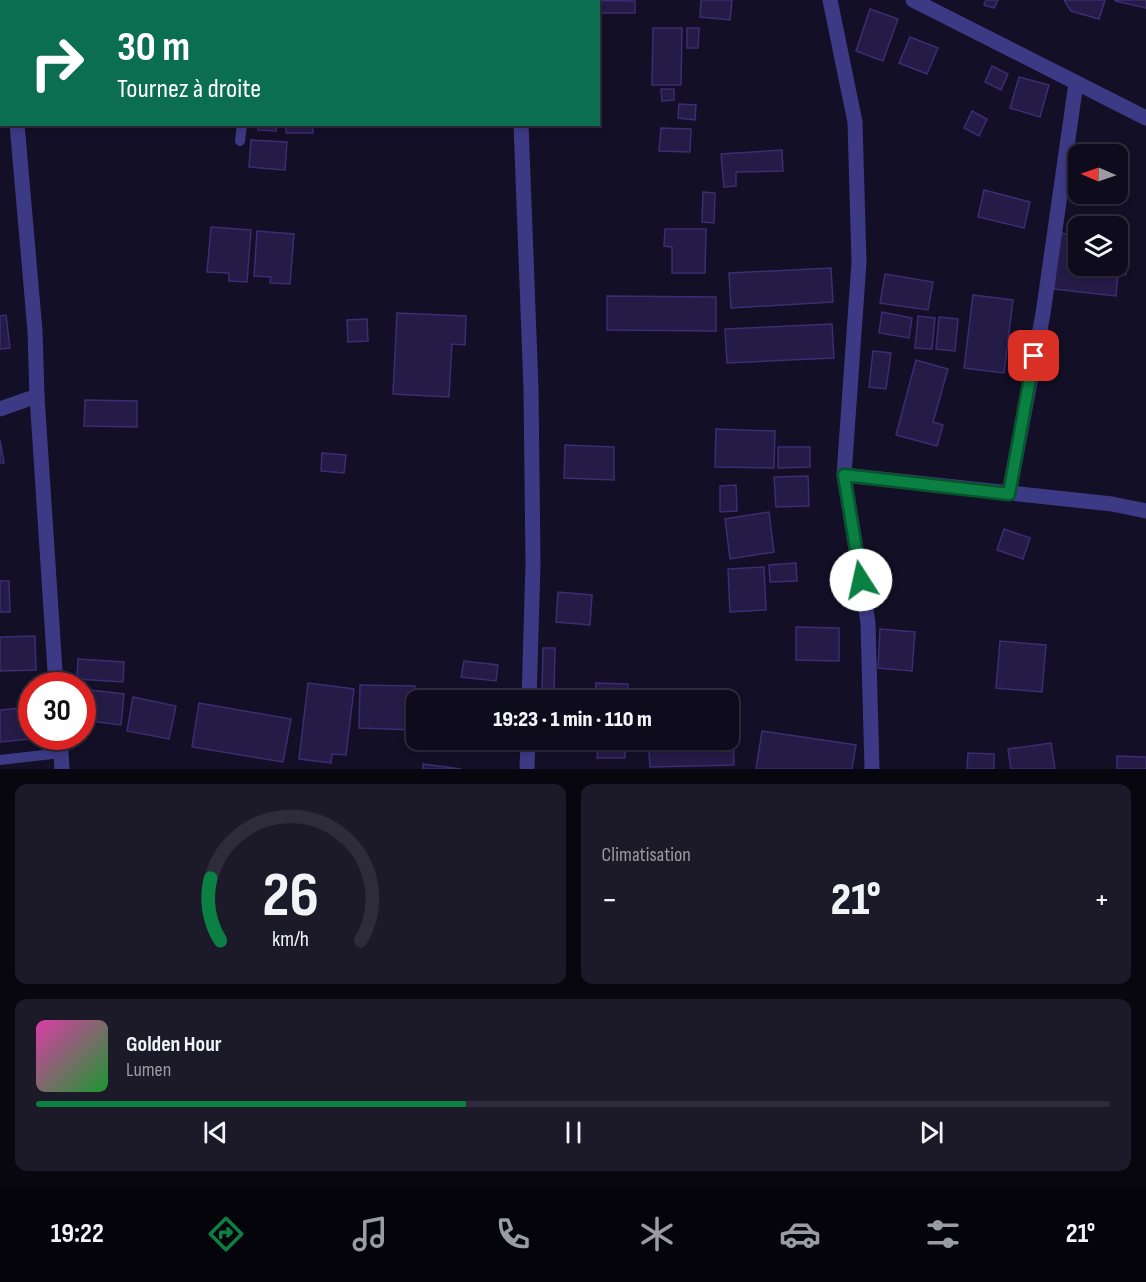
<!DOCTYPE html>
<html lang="fr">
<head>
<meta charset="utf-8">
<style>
  body { margin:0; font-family:"Sofia Sans Condensed",sans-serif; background:#1c1929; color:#f1f3f6; height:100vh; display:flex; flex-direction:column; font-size:22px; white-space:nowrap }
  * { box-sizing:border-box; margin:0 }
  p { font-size:20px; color:#9b9ba3 }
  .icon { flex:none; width:33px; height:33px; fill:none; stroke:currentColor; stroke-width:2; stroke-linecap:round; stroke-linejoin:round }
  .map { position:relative; height:769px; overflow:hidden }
  .panel { display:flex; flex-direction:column; gap:15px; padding:15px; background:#08060f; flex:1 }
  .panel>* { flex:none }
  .guide { position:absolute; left:0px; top:0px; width:600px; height:126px; box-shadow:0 3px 9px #0003,0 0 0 2px #2e2b3b; background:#0b6e4f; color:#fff; overflow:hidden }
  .needle { width:39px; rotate:272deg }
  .tools { position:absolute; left:1068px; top:144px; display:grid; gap:12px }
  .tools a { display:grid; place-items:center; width:60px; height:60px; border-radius:12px; background:#0e0b1c; box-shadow:0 3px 9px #0003,0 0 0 2px #2e2b3b; font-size:30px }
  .speed { position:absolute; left:18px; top:672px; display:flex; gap:12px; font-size:30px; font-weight:700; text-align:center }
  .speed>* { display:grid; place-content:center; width:78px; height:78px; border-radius:50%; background:#0e0b1c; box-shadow:0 3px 9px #0003,0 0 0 2px #2e2b3b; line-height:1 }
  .speed .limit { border:9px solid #d22; background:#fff; color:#111 }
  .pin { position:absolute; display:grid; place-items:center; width:51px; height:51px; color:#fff; margin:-26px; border-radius:12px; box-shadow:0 3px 9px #0006 }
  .me { position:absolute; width:66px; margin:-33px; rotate:350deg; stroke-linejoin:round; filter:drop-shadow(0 0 4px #0008) }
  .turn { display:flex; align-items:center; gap:21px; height:126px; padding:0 18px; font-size:27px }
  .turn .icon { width:78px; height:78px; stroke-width:2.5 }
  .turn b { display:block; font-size:42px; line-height:51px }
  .big { font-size:45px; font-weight:800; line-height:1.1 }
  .panel .tile { flex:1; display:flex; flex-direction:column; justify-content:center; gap:9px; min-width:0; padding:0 21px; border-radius:12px; background:#1c1929 }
  .panel .dial { align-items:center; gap:0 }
  .dial svg { height:156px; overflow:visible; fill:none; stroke:#2e2b3b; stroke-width:7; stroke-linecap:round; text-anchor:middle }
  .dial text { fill:#f1f3f6; stroke:none }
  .song { display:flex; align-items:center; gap:18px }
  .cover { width:72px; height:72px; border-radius:9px; background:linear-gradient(135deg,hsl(320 70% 55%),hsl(130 70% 35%)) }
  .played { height:6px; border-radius:3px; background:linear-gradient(90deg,#0b8043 40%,#2e2b3b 40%) }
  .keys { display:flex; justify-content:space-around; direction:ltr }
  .heat { display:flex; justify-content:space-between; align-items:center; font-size:33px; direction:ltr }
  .panel .tiles { flex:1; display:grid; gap:15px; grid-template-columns:1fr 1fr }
  .tile:last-child { grid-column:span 2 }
  .trip { position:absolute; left:406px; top:690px; width:333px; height:60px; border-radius:12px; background:#0e0b1c; box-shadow:0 3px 9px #0003,0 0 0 2px #2e2b3b; font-weight:800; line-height:60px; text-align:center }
  .dock { display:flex; height:96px; justify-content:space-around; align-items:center; background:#06040b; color:#9b9ba3 }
  .dock .icon { width:42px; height:42px }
  .dock .current { color:#0b8043 }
  .dock b { font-size:27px; color:#f1f3f6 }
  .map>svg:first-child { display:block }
  .building { fill:#241b47; stroke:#3b2d73; stroke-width:1.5 }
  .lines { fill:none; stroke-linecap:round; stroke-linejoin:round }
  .service { stroke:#3d3a85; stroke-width:10 }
  .minor { stroke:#3d3a85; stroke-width:15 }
  .route-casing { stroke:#07532c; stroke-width:15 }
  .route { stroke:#0b8043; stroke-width:10 }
</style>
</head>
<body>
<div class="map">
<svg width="1146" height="769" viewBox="0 0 1146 769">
  <rect width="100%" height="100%" fill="#130f26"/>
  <g class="building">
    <polygon points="546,0 635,1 635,13 598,13 598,2"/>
    <polygon points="701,0 732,0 730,20 700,17"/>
    <polygon points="986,0 998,0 994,8 984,5"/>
    <polygon points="1064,0 1105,0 1099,19 1071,11"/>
    <polygon points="1146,0 1146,8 1115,1 1115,0"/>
    <polygon points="870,9 898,19 883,61 856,51"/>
    <polygon points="653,28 682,28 681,85 652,85"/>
    <polygon points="687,28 699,28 698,48 687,48"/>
    <polygon points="910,37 938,48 927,74 899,63"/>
    <polygon points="992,66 1008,74 1001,90 985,82"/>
    <polygon points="1019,77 1049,85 1040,117 1010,108"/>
    <polygon points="661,89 674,89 674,100 662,101"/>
    <polygon points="679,104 696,105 695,120 678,118"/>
    <polygon points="972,111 987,119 979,136 964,128"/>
    <polygon points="258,124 277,124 276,131 258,130"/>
    <rect x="286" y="124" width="27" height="9"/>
    <polygon points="661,128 691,129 690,152 659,151"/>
    <polygon points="251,140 287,142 285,170 249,167"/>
    <polygon points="782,150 783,171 736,172 736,186 724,187 721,154"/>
    <polygon points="984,190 1030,202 1024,228 978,217"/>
    <polygon points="703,192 715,193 714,223 702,222"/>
    <polygon points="211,227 251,230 247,282 229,281 229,273 207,272"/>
    <polygon points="665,229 706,229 705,273 672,273 672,247 664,246"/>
    <polygon points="257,231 294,234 290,284 270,283 271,277 254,276"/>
    <polygon points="1059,233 1078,235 1078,266 1118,266 1118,239 1129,240 1126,275 1118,274 1116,296 1054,289"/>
    <polygon points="831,268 833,302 731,308 729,273"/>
    <polygon points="885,274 933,282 928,310 880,303"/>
    <polygon points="973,295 1013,300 1004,373 964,368"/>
    <polygon points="607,296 716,297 716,331 607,330"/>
    <polygon points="882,312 912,318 909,338 879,333"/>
    <polygon points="397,313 466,316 465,345 452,344 449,397 393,394"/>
    <polygon points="6,315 10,348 0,349 0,316"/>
    <polygon points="918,316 935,318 932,349 915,348"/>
    <polygon points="939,317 958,319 955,351 936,349"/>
    <polygon points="367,319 368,341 348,342 347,320"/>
    <polygon points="832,324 834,358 727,363 725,329"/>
    <polygon points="873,351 891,353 886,389 869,387"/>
    <polygon points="916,360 948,369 933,422 943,425 937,446 896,435"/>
    <polygon points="85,400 137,401 137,427 84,426"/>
    <polygon points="716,429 775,431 774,468 715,467"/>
    <polygon points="0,440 4,463 0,463"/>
    <polygon points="565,445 614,447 614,480 564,478"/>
    <polygon points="778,447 810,447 810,467 778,468"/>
    <polygon points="322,453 346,455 344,473 321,471"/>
    <polygon points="808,476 809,506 776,507 774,477"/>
    <polygon points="736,485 737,511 720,512 720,486"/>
    <polygon points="769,512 774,552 730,559 725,519"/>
    <polygon points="1004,529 1030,538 1023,559 997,550"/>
    <polygon points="796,563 797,581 770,582 769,565"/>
    <polygon points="764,567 766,610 730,612 728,569"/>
    <polygon points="0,581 9,581 10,612 0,612"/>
    <polygon points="558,592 592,595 590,625 556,622"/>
    <polygon points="796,627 839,628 839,661 796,660"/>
    <polygon points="880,629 915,632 912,671 878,668"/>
    <polygon points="35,636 36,670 0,671 0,637"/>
    <polygon points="1000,641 1046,645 1042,692 996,688"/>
    <polygon points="543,648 555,648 554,694 542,693"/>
    <polygon points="78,659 124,662 123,682 77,679"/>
    <polygon points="464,661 498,665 496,681 461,677"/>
    <polygon points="308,683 354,689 346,755 332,754 331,763 299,759"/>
    <polygon points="596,683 628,684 627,700 595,700"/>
    <polygon points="360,685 415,686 414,730 359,728"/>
    <polygon points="82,689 124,694 121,725 82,720"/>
    <polygon points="673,694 673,700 645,700 645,695"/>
    <polygon points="133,697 176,706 169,739 127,731"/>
    <polygon points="199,703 291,719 283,762 192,747"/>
    <polygon points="32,707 32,736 39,736 39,738 0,742 0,710"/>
    <polygon points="729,722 733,722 734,765 650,767 648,740 729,740"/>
    <polygon points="762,731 856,745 852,769 756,769"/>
    <polygon points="582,740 626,740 625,758 597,758 598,744 582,743"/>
    <polygon points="1051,743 1055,769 1011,769 1008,749"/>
    <polygon points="968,753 994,754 994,769 967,769"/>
    <polygon points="1117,756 1146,757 1146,769 1117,769"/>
    <polygon points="423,764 461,769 423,769"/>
  </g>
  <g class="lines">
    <g class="service">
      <polyline points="240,141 242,124"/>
      <polyline points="0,760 61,753"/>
    </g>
    <g class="minor">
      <polyline points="10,0 10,2"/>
      <polyline points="830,0 855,122 859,262 844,475 868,623 872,769"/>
      <polyline points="913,0 1146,118"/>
      <polyline points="256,2 256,0"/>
      <polyline points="528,2 528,0"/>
      <polyline points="17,124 35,331 37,396 56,686"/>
      <polyline points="521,124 531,389 533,564 529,700"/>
      <polyline points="0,409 37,396"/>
      <polyline points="844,475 1112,504 1146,511"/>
      <polyline points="1009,493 1043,314 1076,83"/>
      <polyline points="60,736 62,769"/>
      <polyline points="527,769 528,740"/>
    </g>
  </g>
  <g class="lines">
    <g class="route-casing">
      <polyline id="route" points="861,580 844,475 1009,494 1034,356"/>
    </g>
    <use href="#route" class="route"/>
  </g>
</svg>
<div class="tools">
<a><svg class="needle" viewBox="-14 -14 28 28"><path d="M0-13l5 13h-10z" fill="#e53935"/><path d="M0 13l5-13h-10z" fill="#9b9ba3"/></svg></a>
<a><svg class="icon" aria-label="layers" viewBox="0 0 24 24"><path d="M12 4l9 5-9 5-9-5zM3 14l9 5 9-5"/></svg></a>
</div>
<div class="speed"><div class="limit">30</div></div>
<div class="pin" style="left:1034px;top:356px;background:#d93025"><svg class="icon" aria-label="arrive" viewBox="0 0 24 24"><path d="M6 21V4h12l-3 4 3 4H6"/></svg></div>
<svg class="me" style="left:861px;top:580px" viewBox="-20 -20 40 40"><circle r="19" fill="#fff"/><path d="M0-13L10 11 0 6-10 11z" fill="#0b8043"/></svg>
<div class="trip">19:23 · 1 min · 110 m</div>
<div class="guide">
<div class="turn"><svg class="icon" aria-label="right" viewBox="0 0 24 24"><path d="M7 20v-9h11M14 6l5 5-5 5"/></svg><div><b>30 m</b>Tournez à droite</div></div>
</div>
</div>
<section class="panel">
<div class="tiles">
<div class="tile dial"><svg viewBox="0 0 100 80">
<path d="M14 69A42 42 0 1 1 86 69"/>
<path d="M14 69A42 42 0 0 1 9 37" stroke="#0b8043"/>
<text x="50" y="56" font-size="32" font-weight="700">26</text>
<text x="50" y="72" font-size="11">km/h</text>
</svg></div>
<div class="tile"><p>Climatisation</p>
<div class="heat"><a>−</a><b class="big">21°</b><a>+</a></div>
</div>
<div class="tile">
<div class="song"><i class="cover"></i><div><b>Golden Hour</b><p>Lumen</p></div></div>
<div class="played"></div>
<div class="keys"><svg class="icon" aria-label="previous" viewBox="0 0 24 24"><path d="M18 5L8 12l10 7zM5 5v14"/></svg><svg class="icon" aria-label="pause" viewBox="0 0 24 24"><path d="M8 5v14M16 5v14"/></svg><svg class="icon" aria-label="next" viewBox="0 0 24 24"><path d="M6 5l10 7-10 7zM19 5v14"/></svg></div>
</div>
</div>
</section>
<nav class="dock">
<b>19:22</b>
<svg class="icon current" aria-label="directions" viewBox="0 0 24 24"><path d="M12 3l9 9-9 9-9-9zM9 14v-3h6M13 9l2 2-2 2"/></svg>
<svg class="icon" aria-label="music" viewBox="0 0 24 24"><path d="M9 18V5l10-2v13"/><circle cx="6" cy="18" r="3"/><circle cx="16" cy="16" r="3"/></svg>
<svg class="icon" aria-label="phone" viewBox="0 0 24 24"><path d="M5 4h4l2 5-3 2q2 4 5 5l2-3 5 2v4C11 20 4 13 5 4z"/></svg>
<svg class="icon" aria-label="climate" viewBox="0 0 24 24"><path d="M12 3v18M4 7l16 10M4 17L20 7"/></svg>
<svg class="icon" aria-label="car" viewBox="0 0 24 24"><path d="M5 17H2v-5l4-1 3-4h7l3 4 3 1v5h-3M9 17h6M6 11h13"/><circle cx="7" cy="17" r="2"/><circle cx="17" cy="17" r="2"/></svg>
<svg class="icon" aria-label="filters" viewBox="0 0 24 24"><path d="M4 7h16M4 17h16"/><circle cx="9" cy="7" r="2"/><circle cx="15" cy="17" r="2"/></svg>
<b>21°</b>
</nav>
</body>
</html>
